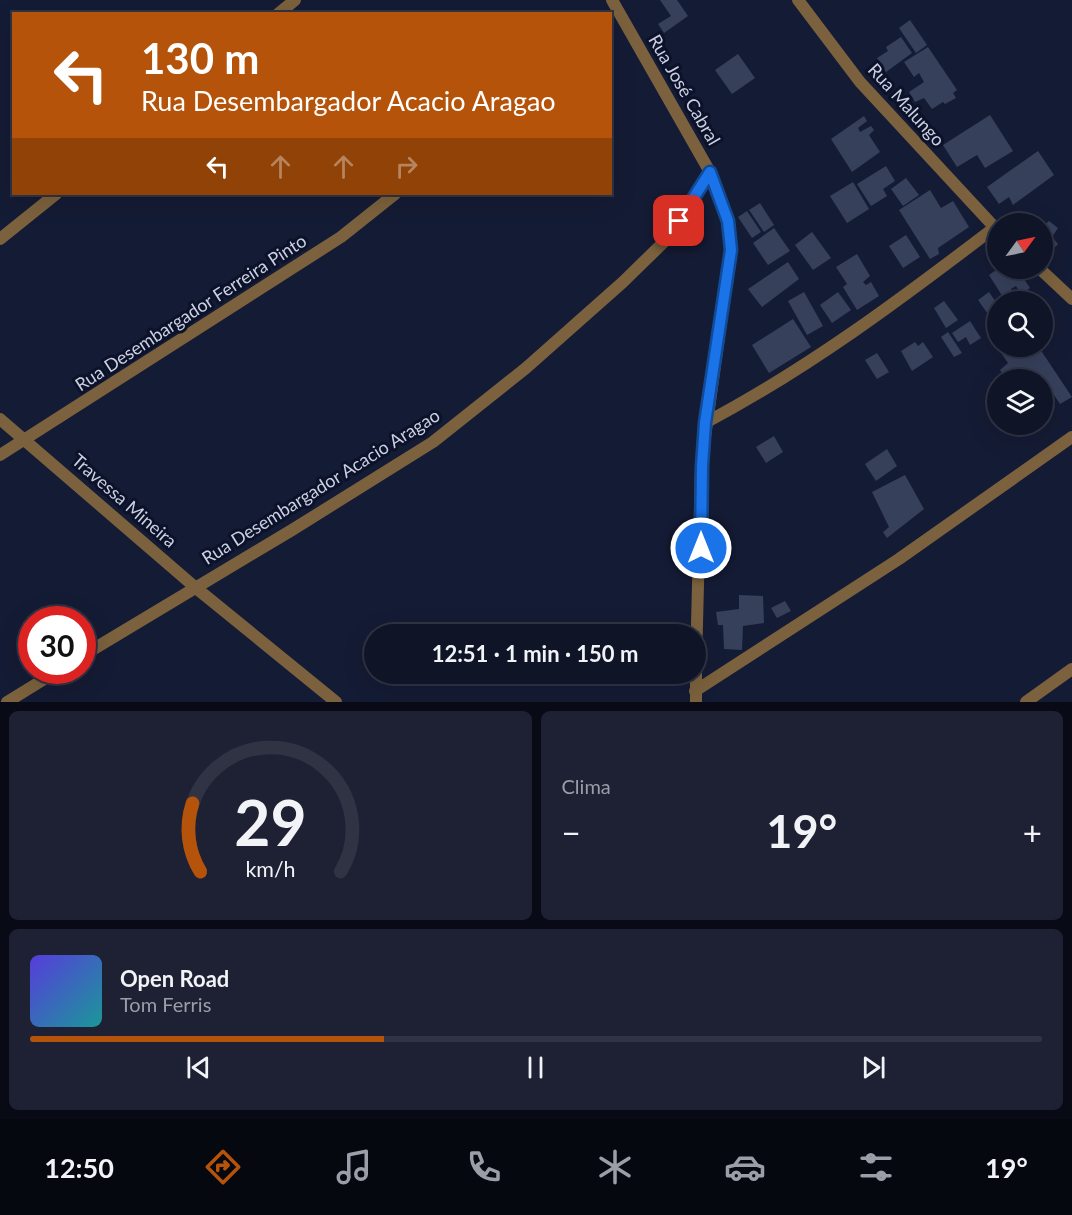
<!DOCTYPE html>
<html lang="pt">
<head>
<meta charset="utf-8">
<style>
  body { margin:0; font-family:Lato,sans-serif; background:#1d2133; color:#f1f3f6; height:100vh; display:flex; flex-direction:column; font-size:22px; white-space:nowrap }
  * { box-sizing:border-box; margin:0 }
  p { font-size:20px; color:#9b9ea7 }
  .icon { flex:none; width:33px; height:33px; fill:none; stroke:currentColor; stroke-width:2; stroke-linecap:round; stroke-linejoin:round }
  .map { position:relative; height:702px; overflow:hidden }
  .panel { display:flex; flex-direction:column; gap:9px; padding:9px; background:#080b15; flex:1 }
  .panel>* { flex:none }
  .guide { position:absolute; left:12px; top:12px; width:600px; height:183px; border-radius:0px; box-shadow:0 6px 24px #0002,0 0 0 2px #2f3344; background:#b45309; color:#fff; overflow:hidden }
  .needle { width:39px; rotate:57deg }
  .controls { position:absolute; left:987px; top:213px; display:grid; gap:12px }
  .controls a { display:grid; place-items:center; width:66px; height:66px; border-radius:50%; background:#0f1427; box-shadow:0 6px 24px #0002,0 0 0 2px #2f3344; font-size:30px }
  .speed { position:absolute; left:18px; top:606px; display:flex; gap:12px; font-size:30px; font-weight:700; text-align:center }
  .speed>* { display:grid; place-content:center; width:78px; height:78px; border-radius:50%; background:#0f1427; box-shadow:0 6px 24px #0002,0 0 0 2px #2f3344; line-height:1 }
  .speed .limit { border:9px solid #d22; background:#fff; color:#111 }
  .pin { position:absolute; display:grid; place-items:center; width:51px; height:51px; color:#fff; margin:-26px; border-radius:12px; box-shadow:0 3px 9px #0006 }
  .me { position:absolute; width:66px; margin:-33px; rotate:0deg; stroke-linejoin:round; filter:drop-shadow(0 0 4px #0008) }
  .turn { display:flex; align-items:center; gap:21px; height:126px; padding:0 30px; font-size:27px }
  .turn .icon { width:78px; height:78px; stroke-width:2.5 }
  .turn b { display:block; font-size:42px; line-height:51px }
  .lanes { display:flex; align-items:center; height:57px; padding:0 30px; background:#0003; justify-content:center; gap:30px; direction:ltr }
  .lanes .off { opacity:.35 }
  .big { font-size:45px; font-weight:700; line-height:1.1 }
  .panel .widget { flex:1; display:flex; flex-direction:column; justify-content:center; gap:9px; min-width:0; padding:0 21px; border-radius:9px; background:#1d2133 }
  .panel .dial { align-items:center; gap:0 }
  .dial svg { height:156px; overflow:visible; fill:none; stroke:#2f3344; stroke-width:7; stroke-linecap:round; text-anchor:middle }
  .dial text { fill:#f1f3f6; stroke:none }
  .song { display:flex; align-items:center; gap:18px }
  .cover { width:72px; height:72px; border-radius:9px; background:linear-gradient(135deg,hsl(250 70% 55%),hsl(180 70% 35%)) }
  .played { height:6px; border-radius:3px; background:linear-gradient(90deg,#b45309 35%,#2f3344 35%) }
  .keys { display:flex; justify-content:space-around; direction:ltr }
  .heat { display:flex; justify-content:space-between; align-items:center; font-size:33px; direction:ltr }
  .panel .tiles { flex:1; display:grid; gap:9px; grid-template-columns:1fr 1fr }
  .widget:last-child { grid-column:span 2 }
  .trip { position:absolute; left:364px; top:624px; width:342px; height:60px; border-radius:30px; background:#0f1427; box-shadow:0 6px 24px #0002,0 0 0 2px #2f3344; font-weight:700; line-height:60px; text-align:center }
  .dock { display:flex; height:96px; justify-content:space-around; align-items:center; background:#060810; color:#9b9ea7 }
  .dock .icon { width:42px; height:42px }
  .dock .on { color:#b45309 }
  .dock b { font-size:27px; color:#f1f3f6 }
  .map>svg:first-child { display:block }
  .building { fill:#37405b }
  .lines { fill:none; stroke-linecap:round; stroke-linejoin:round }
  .street { stroke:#7b613d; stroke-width:12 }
  .route-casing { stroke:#114b97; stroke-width:15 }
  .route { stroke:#1a73e8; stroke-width:10 }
  .labels { text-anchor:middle; stroke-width:6; stroke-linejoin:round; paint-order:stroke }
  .street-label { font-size:18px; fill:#cbd1e2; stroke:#0b1229 }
</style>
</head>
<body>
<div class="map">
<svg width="1072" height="702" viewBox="0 0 1072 702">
  <rect width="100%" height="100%" fill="#141b34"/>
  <g class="building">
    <polygon points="660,0 677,0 688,16 664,33 658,24 671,16"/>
    <polygon points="910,20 927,45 916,53 899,28"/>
    <polygon points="901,37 912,53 886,72 877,58 888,51 886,47"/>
    <polygon points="928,47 957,90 953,93 956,98 945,104 943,102 932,109 924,98 915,102 909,92 924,82 919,73 914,77 904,62"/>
    <polygon points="738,54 755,78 732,94 715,70"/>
    <polygon points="990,115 1013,151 985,168 977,155 957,167 943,145"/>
    <polygon points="864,116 867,121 858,128 860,132 871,126 874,130 869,135 880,152 852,172 831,139"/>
    <polygon points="1038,151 1054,175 1013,205 1009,197 999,204 987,187"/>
    <polygon points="886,166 895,181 883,189 887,196 871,206 857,184"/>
    <polygon points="906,178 919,195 903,206 891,189"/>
    <polygon points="853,182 869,209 847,223 830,196"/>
    <polygon points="930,190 941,208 953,201 969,227 938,248 939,254 930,259 899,210"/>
    <polygon points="760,203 774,225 764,232 749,210"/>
    <polygon points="747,211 761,232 752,238 738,217"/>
    <polygon points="1049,221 1058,228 1052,237 1058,244 1045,257 1042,254 1042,227"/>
    <polygon points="774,228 790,251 768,265 753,243"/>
    <polygon points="812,232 831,258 813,270 795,245"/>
    <polygon points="906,235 920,257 903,268 889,246"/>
    <polygon points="857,254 870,276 863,282 866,285 871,282 879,296 857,310 843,287 847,284 836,267"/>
    <polygon points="788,262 799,279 762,307 748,289"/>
    <polygon points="999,268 1017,268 1020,272 1023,270 1027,276 1024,279 1030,288 1021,295 1016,286 1011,289 1016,298 1006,302 989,275"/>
    <polygon points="804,292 823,326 807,335 788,301"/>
    <polygon points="838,292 851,310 832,323 820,305"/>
    <polygon points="989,292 998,305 998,312 990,317 978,300"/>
    <polygon points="944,301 958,320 946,328 934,308"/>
    <polygon points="793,319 811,347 769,373 752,345"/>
    <polygon points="970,321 981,338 970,345 966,337 958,342 952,333"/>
    <polygon points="948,332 962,353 954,357 941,337"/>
    <polygon points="915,342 918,346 923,342 933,357 912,371 901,351"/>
    <polygon points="1004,346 1038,346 1072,397 1060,404 1046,383 1042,385 1042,380 1006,380 1000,370 1008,363 999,350"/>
    <polygon points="877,353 889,372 877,379 865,360"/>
    <polygon points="1042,388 1055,408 1042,416"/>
    <polygon points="774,436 783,452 766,463 756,447"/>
    <polygon points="887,449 897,466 876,481 865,464"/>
    <polygon points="905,475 924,509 887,538 883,532 889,527 872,492"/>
    <polygon points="739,595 763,596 764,623 743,626 742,650 724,649 723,625 718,625 716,612 739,609"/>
    <polygon points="785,601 791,611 777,618 771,608"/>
  </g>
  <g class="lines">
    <g class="street">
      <polyline points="612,0 710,172 728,221 731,250 701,466 696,664"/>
      <polyline points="798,0 860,82 998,231"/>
      <polyline points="278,14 295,0"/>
      <polyline points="0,239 56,194"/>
      <polyline points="1039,268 1072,299"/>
      <polyline points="0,419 196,588 336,702"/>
      <path d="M705,423C809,368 901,299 994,228"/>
      <polyline points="0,455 341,237 395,194"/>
      <polyline points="82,656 292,530 433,442 526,368 623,282 668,238 710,172"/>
      <polyline points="696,674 696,702"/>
      <polyline points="695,691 899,559 1072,437"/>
      <polyline points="7,702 59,670"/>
      <polyline points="1026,702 1072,669"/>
    </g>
  </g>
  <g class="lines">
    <g class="route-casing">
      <polyline id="route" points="679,221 710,172 728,221 731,250 705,423 702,466 701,548"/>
    </g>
    <use href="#route" class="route"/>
  </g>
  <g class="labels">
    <g class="street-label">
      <text transform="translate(684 90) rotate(60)" y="6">Rua José Cabral</text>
      <text transform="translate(906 105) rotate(48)" y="6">Rua Malungo</text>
      <text transform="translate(191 313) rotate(-33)" y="6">Rua Desembargador Ferreira Pinto</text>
      <text transform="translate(321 487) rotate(-32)" y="6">Rua Desembargador Acacio Aragao</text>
      <text transform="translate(124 501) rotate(41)" y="6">Travessa Mineira</text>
    </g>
  </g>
</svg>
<div class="controls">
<a><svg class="needle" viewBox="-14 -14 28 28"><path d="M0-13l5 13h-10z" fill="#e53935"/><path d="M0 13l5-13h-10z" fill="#9b9ea7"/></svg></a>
<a><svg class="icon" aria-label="search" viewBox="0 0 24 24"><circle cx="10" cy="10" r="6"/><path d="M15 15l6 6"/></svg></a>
<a><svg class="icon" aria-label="layers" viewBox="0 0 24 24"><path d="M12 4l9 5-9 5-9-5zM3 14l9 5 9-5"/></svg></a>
</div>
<div class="speed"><div class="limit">30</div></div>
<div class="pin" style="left:679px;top:221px;background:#d93025"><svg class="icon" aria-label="arrive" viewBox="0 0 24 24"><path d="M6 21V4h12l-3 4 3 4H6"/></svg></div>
<svg class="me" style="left:701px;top:548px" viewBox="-20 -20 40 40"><circle r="17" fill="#1a73e8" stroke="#fff" stroke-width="3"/><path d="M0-11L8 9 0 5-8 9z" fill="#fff"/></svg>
<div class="trip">12:51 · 1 min · 150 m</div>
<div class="guide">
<div class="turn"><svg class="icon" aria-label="left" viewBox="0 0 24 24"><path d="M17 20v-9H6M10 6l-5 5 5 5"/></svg><div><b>130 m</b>Rua Desembargador Acacio Aragao</div></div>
<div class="lanes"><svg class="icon" aria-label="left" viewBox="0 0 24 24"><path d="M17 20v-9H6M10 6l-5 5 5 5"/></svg><svg class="icon off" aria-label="ahead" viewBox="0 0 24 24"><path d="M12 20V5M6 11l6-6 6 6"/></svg><svg class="icon off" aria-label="ahead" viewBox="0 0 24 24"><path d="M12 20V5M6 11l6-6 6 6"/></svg><svg class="icon off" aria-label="right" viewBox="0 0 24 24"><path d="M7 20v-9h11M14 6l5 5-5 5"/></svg></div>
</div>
</div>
<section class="panel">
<div class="tiles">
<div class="widget dial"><svg viewBox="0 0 100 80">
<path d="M14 69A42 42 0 1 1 86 69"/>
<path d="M14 69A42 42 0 0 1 10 34" stroke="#b45309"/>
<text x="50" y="56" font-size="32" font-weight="700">29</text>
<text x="50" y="72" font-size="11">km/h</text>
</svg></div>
<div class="widget"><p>Clima</p>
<div class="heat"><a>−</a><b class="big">19°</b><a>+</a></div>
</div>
<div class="widget">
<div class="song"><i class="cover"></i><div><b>Open Road</b><p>Tom Ferris</p></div></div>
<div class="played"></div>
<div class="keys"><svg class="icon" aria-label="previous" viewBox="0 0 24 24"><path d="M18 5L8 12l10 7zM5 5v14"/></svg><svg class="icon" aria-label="pause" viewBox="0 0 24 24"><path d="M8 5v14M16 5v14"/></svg><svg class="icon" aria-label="next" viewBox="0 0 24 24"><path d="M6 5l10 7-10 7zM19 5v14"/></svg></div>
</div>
</div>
</section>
<nav class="dock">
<b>12:50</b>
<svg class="icon on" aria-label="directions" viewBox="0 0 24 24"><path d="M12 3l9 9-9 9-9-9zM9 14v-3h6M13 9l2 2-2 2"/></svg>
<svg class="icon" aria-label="music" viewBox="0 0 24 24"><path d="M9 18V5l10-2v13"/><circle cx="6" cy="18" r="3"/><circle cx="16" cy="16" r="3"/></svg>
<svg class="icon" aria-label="phone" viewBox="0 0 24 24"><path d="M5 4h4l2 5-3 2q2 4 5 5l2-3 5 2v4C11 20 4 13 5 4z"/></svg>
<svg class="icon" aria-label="climate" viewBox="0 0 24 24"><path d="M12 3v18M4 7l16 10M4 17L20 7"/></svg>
<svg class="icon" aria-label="car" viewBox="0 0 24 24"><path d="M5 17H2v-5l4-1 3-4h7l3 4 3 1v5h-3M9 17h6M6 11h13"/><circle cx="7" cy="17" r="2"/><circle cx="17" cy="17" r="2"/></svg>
<svg class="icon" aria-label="filters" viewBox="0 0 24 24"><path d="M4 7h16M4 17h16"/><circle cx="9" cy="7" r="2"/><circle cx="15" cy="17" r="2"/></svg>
<b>19°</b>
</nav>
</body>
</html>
